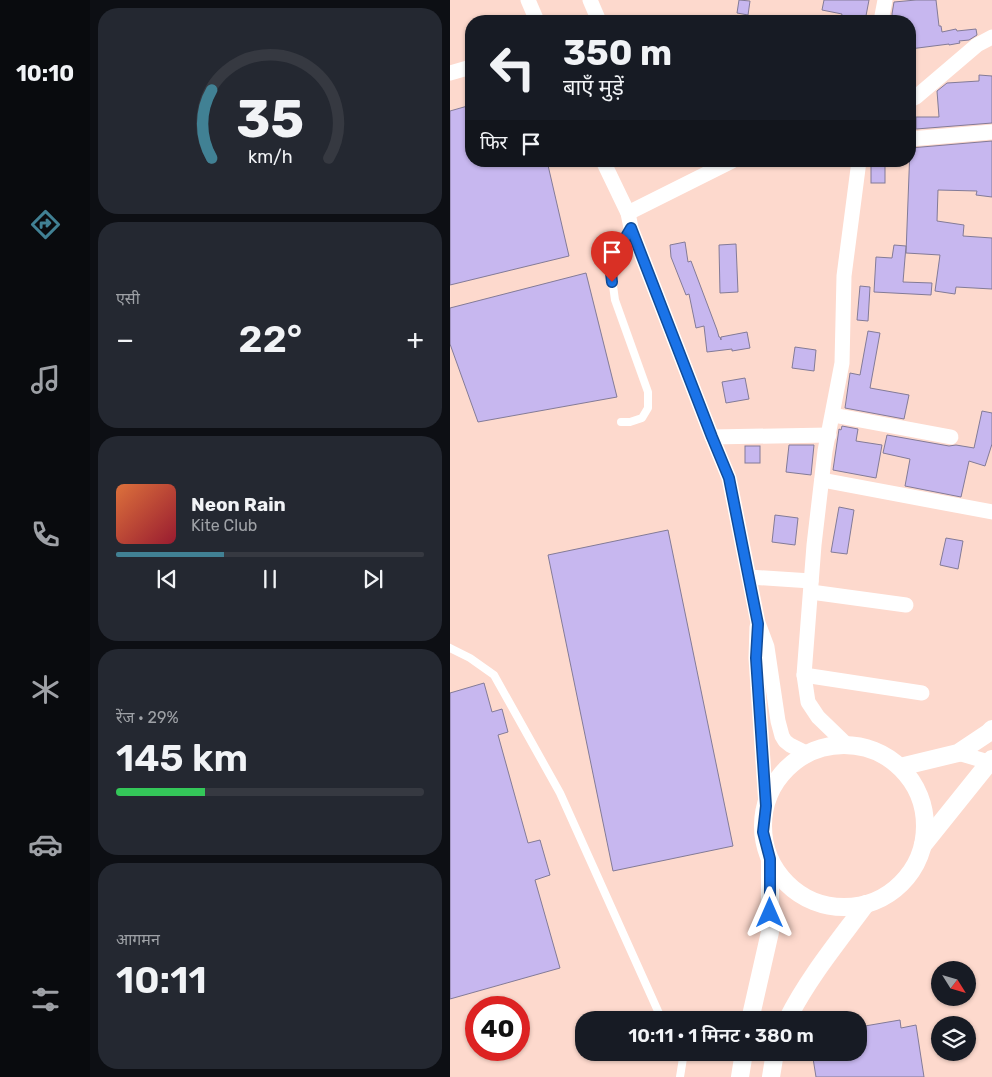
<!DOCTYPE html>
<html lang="hi">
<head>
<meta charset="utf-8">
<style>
  body { margin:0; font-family:Rubik,"Noto Sans Devanagari",sans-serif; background:#242831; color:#f1f3f6; height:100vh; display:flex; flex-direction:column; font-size:19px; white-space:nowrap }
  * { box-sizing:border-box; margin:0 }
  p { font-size:16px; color:#9ea1a6 }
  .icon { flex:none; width:28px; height:28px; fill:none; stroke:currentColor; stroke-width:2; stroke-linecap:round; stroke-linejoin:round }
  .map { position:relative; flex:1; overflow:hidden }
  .details { display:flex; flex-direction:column; gap:8px; padding:8px; background:#0d0f14; width:360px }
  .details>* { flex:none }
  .guide { position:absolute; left:15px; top:15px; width:451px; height:152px; border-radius:20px; box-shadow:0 1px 4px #0004; background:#171b24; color:#f1f3f6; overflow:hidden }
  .needle { width:32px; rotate:127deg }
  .buttons { position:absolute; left:481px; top:961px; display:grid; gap:10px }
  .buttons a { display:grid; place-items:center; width:45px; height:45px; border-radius:50%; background:#171b24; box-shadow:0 1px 4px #0004; font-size:25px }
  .speed { position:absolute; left:15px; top:996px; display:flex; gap:10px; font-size:25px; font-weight:700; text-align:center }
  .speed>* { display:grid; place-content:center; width:65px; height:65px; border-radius:50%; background:#171b24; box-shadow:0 1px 4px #0004; line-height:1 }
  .speed .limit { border:8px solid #d22; background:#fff; color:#111 }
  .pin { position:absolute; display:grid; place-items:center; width:42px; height:42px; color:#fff; margin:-51px -21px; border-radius:50% 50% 50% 0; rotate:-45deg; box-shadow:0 0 5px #0007 }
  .pin .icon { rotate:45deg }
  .me { position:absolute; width:55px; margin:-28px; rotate:0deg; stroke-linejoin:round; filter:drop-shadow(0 0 4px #0008) }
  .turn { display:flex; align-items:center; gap:18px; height:105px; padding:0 15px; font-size:22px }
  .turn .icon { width:65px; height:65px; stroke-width:2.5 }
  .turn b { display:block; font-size:35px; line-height:42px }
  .then { display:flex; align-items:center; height:48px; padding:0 15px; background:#0003; gap:10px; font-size:19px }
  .big { font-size:38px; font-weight:600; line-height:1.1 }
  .details .tile { flex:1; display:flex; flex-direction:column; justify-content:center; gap:8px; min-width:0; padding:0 18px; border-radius:20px; background:#242831 }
  .details .dial { align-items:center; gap:0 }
  .dial svg { height:130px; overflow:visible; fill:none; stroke:#363941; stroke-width:7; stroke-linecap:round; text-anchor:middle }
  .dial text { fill:#f1f3f6; stroke:none }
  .song { display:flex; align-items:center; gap:15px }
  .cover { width:60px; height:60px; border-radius:8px; background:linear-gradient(135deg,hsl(20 70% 55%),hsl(350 70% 35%)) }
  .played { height:5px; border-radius:2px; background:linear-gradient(90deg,#418194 35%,#363941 35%) }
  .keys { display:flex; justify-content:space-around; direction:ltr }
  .heat { display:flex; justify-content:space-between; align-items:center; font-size:28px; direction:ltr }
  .charge { height:8px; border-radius:4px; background:linear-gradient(90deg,#34c759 29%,#363941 0) }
  .trip { position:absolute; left:125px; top:1011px; width:292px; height:50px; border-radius:20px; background:#171b24; box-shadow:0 1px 4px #0004; font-weight:600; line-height:50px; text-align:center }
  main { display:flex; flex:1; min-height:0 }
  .dock { display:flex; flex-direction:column; width:90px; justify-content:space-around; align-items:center; background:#090b0e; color:#9ea1a6 }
  .dock .icon { width:35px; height:35px }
  .dock .active { color:#418194 }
  .dock b { font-size:22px; color:#f1f3f6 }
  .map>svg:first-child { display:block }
  .building { fill:#c7b7ef; stroke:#837b97 }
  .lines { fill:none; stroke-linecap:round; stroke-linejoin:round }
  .service { stroke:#fff; stroke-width:8 }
  .minor { stroke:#fff; stroke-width:15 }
  .tertiary { stroke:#fff; stroke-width:18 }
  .route-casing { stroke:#114b97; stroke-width:12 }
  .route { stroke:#1a73e8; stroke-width:9 }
</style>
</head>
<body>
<main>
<nav class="dock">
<b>10:10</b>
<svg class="icon active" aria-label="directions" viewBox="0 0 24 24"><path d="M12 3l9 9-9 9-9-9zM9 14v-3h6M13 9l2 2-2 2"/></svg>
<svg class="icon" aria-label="music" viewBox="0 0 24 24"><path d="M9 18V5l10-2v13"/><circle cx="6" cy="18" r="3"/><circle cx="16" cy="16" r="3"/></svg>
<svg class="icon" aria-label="phone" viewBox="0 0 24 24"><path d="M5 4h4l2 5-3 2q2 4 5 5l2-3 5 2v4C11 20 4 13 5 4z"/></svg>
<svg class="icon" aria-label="climate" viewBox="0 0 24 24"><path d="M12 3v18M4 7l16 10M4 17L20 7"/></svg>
<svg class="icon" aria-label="car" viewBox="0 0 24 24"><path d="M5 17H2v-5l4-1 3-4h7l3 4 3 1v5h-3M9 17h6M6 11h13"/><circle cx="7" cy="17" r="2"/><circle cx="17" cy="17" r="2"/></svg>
<svg class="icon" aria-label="filters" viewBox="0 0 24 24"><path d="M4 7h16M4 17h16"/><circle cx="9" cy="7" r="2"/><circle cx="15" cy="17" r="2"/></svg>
</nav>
<section class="details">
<div class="tile dial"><svg viewBox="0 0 100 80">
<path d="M14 69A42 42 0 1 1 86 69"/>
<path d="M14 69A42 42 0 0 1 14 27" stroke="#418194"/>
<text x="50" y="56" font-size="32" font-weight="700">35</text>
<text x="50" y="72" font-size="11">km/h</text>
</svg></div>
<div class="tile"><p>एसी</p>
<div class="heat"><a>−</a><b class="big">22°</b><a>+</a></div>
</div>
<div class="tile">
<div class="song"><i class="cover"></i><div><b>Neon Rain</b><p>Kite Club</p></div></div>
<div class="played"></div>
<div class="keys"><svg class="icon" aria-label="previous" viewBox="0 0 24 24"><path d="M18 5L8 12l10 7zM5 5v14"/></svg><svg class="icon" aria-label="pause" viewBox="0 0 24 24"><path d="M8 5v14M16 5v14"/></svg><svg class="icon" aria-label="next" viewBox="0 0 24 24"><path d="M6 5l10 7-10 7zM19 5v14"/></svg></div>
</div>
<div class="tile"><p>रेंज · 29%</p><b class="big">145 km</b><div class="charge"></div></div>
<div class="tile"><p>आगमन</p><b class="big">10:11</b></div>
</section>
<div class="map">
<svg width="542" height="1077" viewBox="0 0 542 1077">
  <rect width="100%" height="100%" fill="#fdd9cd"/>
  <g class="building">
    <polygon points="289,0 300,1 298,15 287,13"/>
    <polygon points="374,0 419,0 415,21 390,21 392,14 372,10"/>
    <polygon points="466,0 486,0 489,26 491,26 492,32 506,29 507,31 526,29 527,35 519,40 509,41 510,43 499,45 499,44 460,49 460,21 443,21 442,14 444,2"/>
    <polygon points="529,75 542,76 542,123 466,129 466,117 489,117 487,91 497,83 529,81"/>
    <polygon points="21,105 21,161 97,161 119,256 0,285 0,111"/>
    <polygon points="542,141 542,197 526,195 527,191 488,190 487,221 514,225 513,236 542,238 542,289 506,287 505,294 485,291 490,255 456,253 460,148"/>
    <rect x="421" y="161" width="14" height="22"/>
    <polygon points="235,242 238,262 241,261 267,330 269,337 270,337 271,340 271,337 297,332 300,348 282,351 282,349 257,352 254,326 246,328 239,294 236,295 221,257 220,245"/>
    <polygon points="286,244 288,292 270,293 269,245"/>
    <polygon points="444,245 456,246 453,282 482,283 481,295 424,292 426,257 442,258"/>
    <polygon points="136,273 167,397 28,422 0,344 0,308"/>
    <polygon points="410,286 420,287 418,321 407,320"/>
    <polygon points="418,331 430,333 420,388 459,395 454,419 395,408 400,373 410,375"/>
    <polygon points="345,347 366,350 364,371 342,368"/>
    <polygon points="295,378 299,399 276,403 272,382"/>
    <polygon points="532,411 542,413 542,444 535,466 519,461 511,497 455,486 460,459 433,453 437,435 499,446 506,445 524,448"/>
    <polygon points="392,426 408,429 406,441 432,445 426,478 383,470 389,429 391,430"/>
    <polygon points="339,445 364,445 361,475 336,472"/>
    <rect x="295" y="446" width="15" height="17"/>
    <polygon points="389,507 404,510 397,554 381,552"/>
    <polygon points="325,515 348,518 345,545 322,542"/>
    <polygon points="218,530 283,846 163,871 98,555"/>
    <polygon points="496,538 513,541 508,569 490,565"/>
    <polygon points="34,683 42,712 52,709 58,732 48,735 78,843 90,840 100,875 85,880 110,968 0,999 0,693"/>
    <polygon points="450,1020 451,1028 466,1025 474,1077 366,1077 362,1052 409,1052 409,1027"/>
  </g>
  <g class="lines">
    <g class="service">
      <polyline points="171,422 180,422 192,418 198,408 198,392 165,300 160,264 181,228"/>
      <polyline points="0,648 20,658 44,675 110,793 212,1020"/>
      <polyline points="230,1077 234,1052"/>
    </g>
    <g class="minor">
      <polyline points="78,0 87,21"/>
      <polyline points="140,0 149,21"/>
      <polyline points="431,21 435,0"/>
      <polyline points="0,73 21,67"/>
      <polyline points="460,100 466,97 527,45 542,37"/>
      <polyline points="460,139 542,132"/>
      <polyline points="153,161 178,213 181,228 262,437 279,478 308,623 317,647 328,721 332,736 335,741 340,745 356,753 361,753"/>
      <polyline points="178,213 282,161"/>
      <polyline points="383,415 501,437"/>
      <polyline points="262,437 379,435"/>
      <polyline points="372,480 542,512"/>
      <polyline points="299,577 361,581"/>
      <polyline points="361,592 456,605"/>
      <polyline points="307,627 306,658 316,806"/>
      <polyline points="354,675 472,693"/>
      <polyline points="397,745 368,717 358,702 354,675 364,545 375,451 392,363 394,276 409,161"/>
      <polyline points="508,753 542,763"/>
    </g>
    <g class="tertiary">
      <circle cx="394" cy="826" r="81"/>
      <polyline points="450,767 508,753 538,733 542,729"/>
      <polyline points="473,845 542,759"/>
      <polyline points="300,1020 320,932 320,860"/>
      <path d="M337,1020C358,978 388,942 416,904"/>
      <polyline points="290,1077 294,1052"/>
      <polyline points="321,1077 325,1052"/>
    </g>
  </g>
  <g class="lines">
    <g class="route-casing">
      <polyline id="route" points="162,282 160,264 181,228 262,437 279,478 308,624 306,658 316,806 313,832 320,859 320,913"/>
    </g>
    <use href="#route" class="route"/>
  </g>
</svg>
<div class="buttons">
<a><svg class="needle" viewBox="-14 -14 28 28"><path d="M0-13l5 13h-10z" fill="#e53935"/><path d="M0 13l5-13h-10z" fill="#9ea1a6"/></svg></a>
<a><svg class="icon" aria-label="layers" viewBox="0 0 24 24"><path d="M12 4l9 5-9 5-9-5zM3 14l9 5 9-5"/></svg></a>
</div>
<div class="speed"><div class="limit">40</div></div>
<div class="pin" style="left:162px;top:282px;background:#d93025"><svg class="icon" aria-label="arrive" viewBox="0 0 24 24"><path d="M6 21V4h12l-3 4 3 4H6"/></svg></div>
<svg class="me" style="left:320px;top:913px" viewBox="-20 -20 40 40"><path d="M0-17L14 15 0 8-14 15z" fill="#1a73e8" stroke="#fff" stroke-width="4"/></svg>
<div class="trip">10:11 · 1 मिनट · 380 m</div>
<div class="guide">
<div class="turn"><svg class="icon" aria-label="left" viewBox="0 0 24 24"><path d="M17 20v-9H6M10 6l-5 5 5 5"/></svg><div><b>350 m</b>बाएँ मुड़ें</div></div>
<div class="then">फिर<svg class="icon" aria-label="arrive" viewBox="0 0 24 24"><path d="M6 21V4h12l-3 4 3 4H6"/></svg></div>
</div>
</div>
</main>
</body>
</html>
